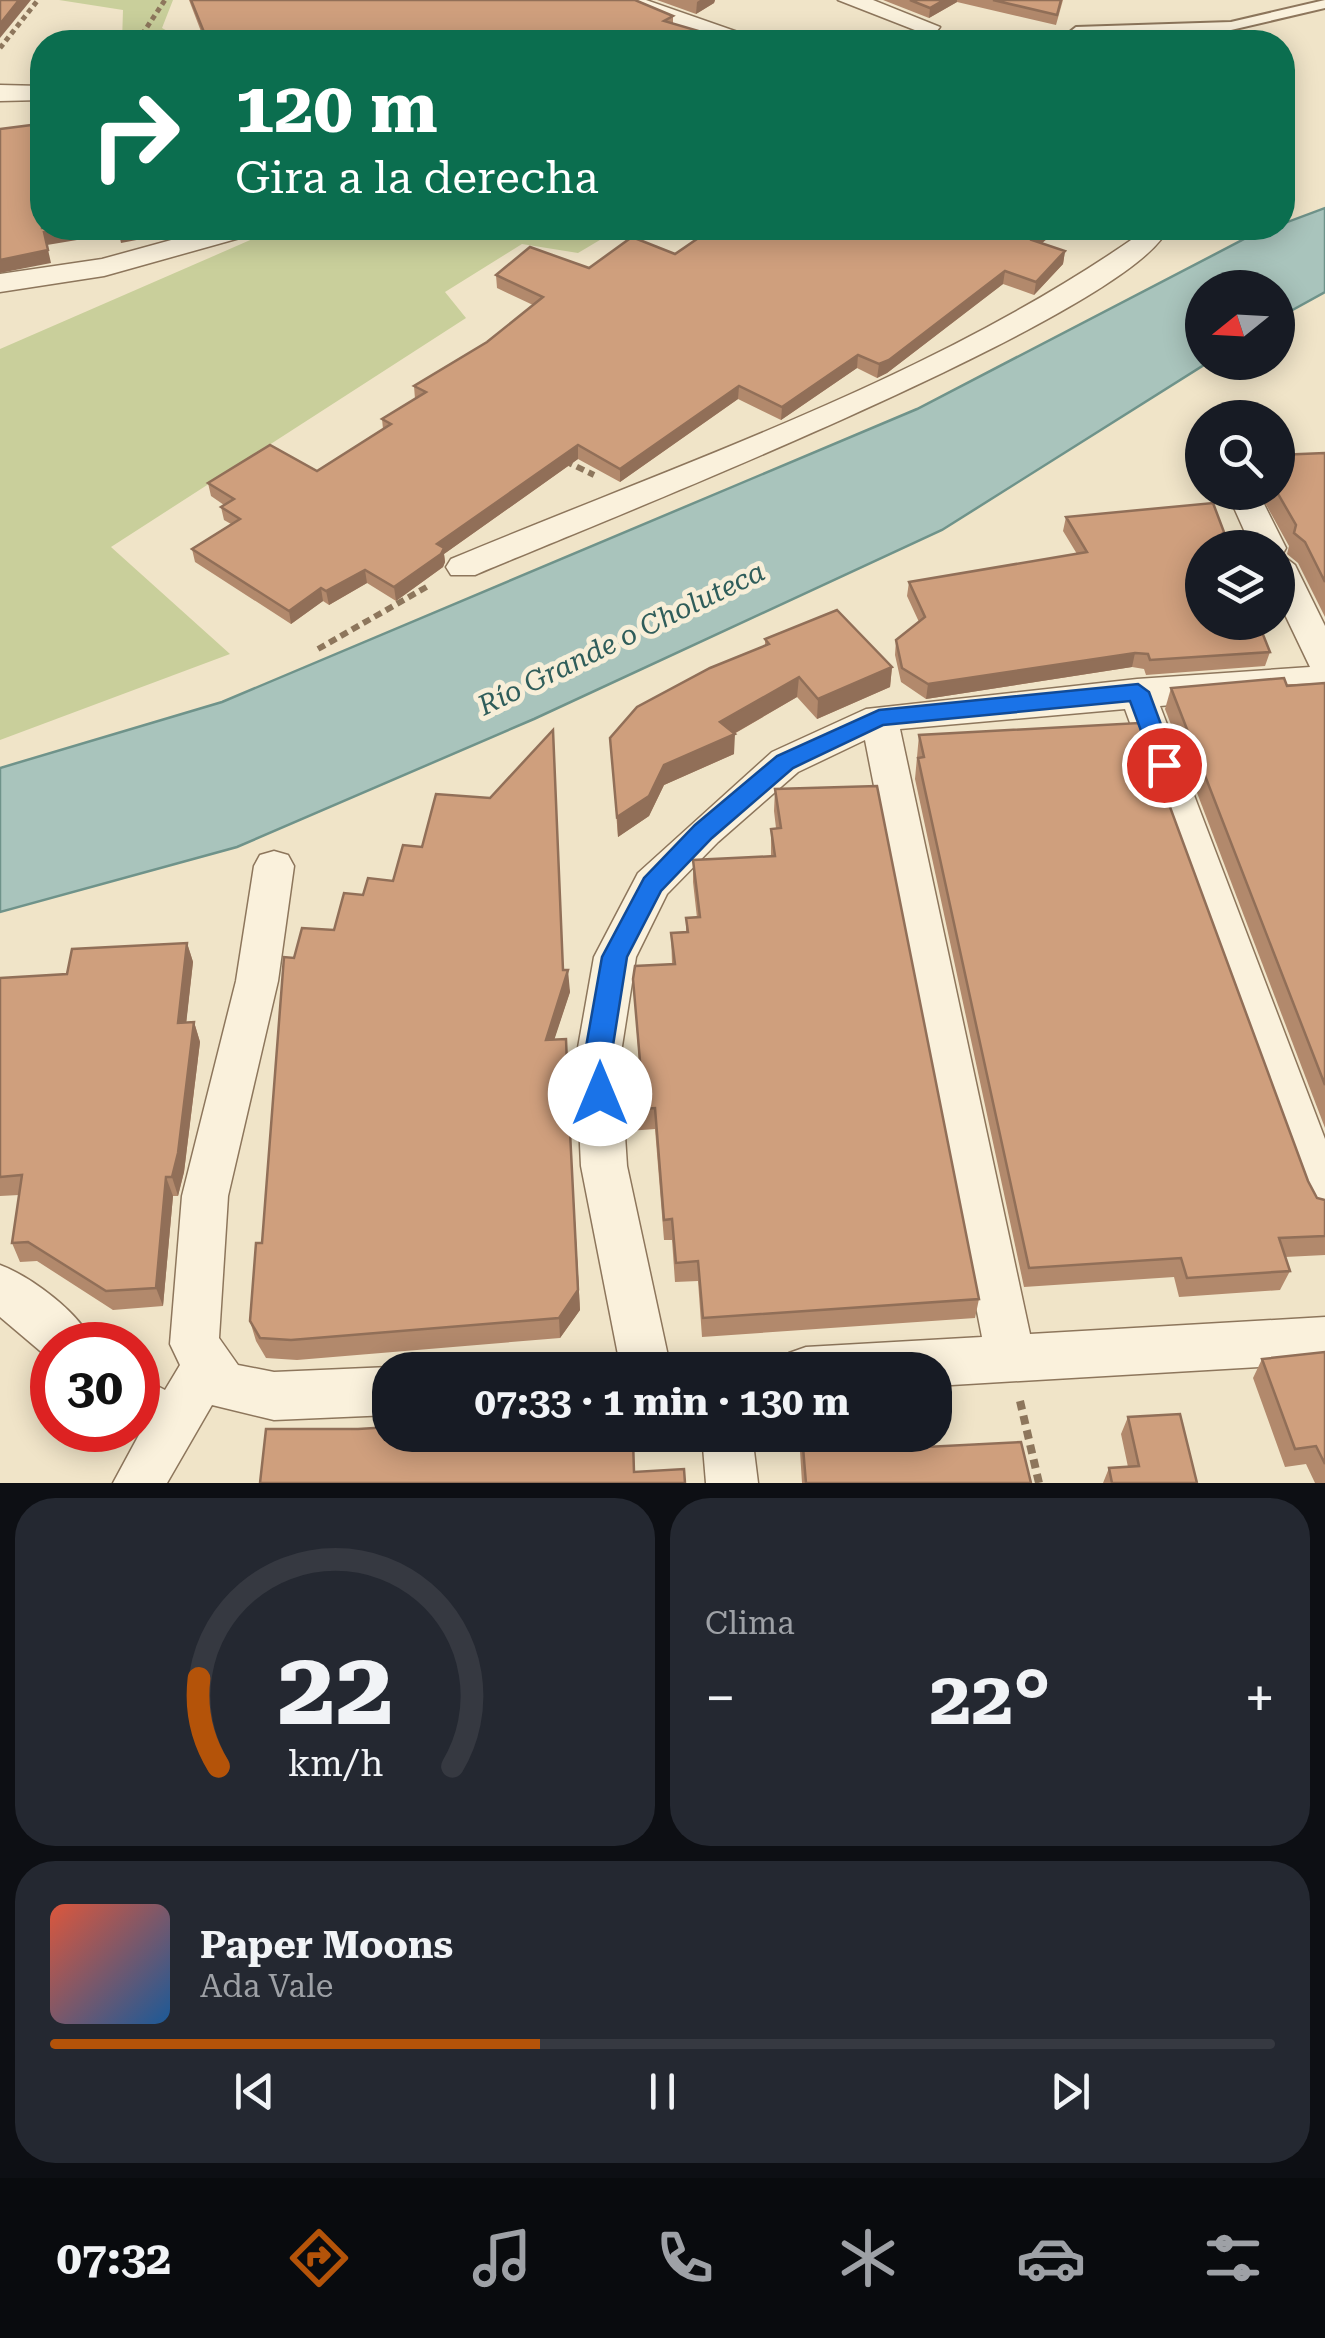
<!DOCTYPE html>
<html lang="es">
<head>
<meta charset="utf-8">
<style>
  body { margin:0; font-family:"Roboto Serif",serif; background:#242831; color:#f1f3f6; height:100vh; display:flex; flex-direction:column; font-size:38px; white-space:nowrap }
  * { box-sizing:border-box; margin:0 }
  p { font-size:32px; color:#9ea1a6 }
  .icon { flex:none; width:55px; height:55px; fill:none; stroke:currentColor; stroke-width:2; stroke-linecap:round; stroke-linejoin:round }
  .map { position:relative; height:1483px; overflow:hidden }
  .drawer { display:flex; flex-direction:column; gap:15px; padding:15px; background:#0d0f14; flex:1 }
  .drawer>* { flex:none }
  .banner { position:absolute; left:30px; top:30px; width:1265px; height:210px; border-radius:40px; box-shadow:0 5px 25px #0003; background:#0b6e4f; color:#fff; overflow:hidden }
  .needle { width:65px; rotate:252deg }
  .fabs { position:absolute; left:1185px; top:270px; display:grid; gap:20px }
  .fabs a { display:grid; place-items:center; width:110px; height:110px; border-radius:50%; background:#171b24; box-shadow:0 5px 25px #0003; font-size:50px }
  .speed { position:absolute; left:30px; top:1322px; display:flex; gap:20px; font-size:50px; font-weight:700; text-align:center }
  .speed>* { display:grid; place-content:center; width:130px; height:130px; border-radius:50%; background:#171b24; box-shadow:0 5px 25px #0003; line-height:1 }
  .speed .limit { border:15px solid #d22; background:#fff; color:#111 }
  .pin { position:absolute; display:grid; place-items:center; width:85px; height:85px; color:#fff; margin:-42px; border:5px solid #fff; border-radius:50%; box-shadow:0 2px 10px #0007 }
  .me { position:absolute; width:110px; margin:-55px; rotate:0deg; stroke-linejoin:round; filter:drop-shadow(0 0 8px #0008) }
  .turn { display:flex; align-items:center; gap:35px; height:210px; padding:0 40px; font-size:45px }
  .turn .icon { width:130px; height:130px; stroke-width:2.5 }
  .turn b { display:block; font-size:70px; line-height:85px }
  .big { font-size:75px; font-weight:700; line-height:1.1 }
  .drawer .widget { flex:1; display:flex; flex-direction:column; justify-content:center; gap:15px; min-width:0; padding:0 35px; border-radius:40px; background:#242831 }
  .drawer .dial { align-items:center; gap:0 }
  .dial svg { height:260px; overflow:visible; fill:none; stroke:#363941; stroke-width:7; stroke-linecap:round; text-anchor:middle }
  .dial text { fill:#f1f3f6; stroke:none }
  .song { display:flex; align-items:center; gap:30px }
  .cover { width:120px; height:120px; border-radius:15px; background:linear-gradient(135deg,hsl(10 70% 55%),hsl(210 70% 35%)) }
  .played { height:10px; border-radius:5px; background:linear-gradient(90deg,#b45309 40%,#363941 40%) }
  .keys { display:flex; justify-content:space-around; direction:ltr }
  .heat { display:flex; justify-content:space-between; align-items:center; font-size:55px; direction:ltr }
  .drawer .tiles { flex:1; display:grid; gap:15px; grid-template-columns:1fr 1fr }
  .widget:last-child { grid-column:span 2 }
  .trip { position:absolute; left:372px; top:1352px; width:580px; height:100px; border-radius:40px; background:#171b24; box-shadow:0 5px 25px #0003; font-weight:700; line-height:100px; text-align:center }
  .menu { display:flex; height:160px; justify-content:space-around; align-items:center; background:#090b0e; color:#9ea1a6 }
  .menu .icon { width:70px; height:70px }
  .menu .on { color:#b45309 }
  .menu b { font-size:45px; color:#f1f3f6 }
  .map>svg:first-child { display:block }
  .green { fill:#c9cf9b }
  .water { fill:#a9c4bc; stroke:#6f938a; stroke-width:2.5 }
  .lines { fill:none; stroke-linecap:round; stroke-linejoin:round }
  .service-casing { stroke:#8d765c; stroke-width:4 }
  .minor-casing { stroke:#8d765c; stroke-width:3 }
  .path-far2 { stroke:#8d765c; stroke-width:5; stroke-dasharray:5 4; stroke-linecap:butt }
  .path-far1 { stroke:#8d765c; stroke-width:6; stroke-dasharray:8 5; stroke-linecap:butt }
  .path { stroke:#8d765c; stroke-width:8; stroke-dasharray:9 6; stroke-linecap:butt }
  .service { fill:#faf1dc; fill-rule:evenodd }
  .minor { fill:#faf1dc; fill-rule:evenodd }
  .wall { fill:#b2896c }
  .shaded-wall { fill:#916f58 }
  .building { fill:#cf9f7d; stroke:#916f58; stroke-width:2.5 }
  .route { fill:#1a73e8; stroke:#114b97; stroke-width:2.5 }
  .labels { text-anchor:middle; stroke-width:10; stroke-linejoin:round; paint-order:stroke }
  .water-label { font-size:28px; font-style:italic; fill:#2f5d5a; stroke:#f7eed8 }
</style>
</head>
<body>
<div class="map">
<svg width="1325" height="1483" viewBox="0 0 1325 1483">
  <rect width="100%" height="100%" fill="#f0e4c8"/>
  <g class="green">
    <polygon points="59,0 173,0 162,28 187,42 122,42 123,10"/>
    <polygon points="278,228 620,228 578,253 522,244 445,292 466,318 111,547 230,654 0,740 0,349"/>
  </g>
  <polygon class="water" points="1325,208 1325,292 1278,318 1278,288 1202,288 1202,362 1207,363 942,530 534,719 237,847 0,912 0,768 222,702 917,409 1250,236"/>
  <g class="lines">
    <g class="service-casing">
      <polygon id="service" points="1325,0 1325,8 1231,30 1079,35 1070,42 1057,42 1076,27 1231,22"/>
    </g>
    <g class="minor-casing">
      <g id="minor">
        <polygon points="611,0 646,0 752,37 755,42 721,42"/>
        <polygon points="838,0 873,0 940,27 936,32 920,32"/>
        <polygon points="0,85 42,86 42,100 0,101"/>
        <polygon points="215,228 258,228 254,234 104,276 0,292 0,274 102,259"/>
        <path d="M1140,228H1168C1133,314 587,527 475,575H451L446,567L451,559C683,462 930,380 1137,236Z"/>
        <polygon points="1235,494 1259,494 1286,548 1282,555 1295,565 1325,626 1325,691 1160,706 1325,1139 1325,1220 1309,1214 1302,1200 1125,709 900,729 1030,1334 1325,1317 1325,1363 935,1386 935,1370 781,1370 789,1353 806,1347 982,1337 865,740 798,772 718,842 667,894 636,957 620,1059 627,1166 671,1370 621,1370 581,1166 576,1059 594,957 638,873 772,752 866,709 1137,679 1310,667 1278,600 1278,548 1252,548 1231,501"/>
        <polygon points="274,851 288,855 294,866 278,981 228,1196 219,1338 238,1365 274,1372 390,1367 397,1370 390,1370 390,1415 274,1420 212,1405 167,1483 113,1483 140,1433 138,1376 165,1390 180,1365 170,1344 182,1196 236,981 254,866 260,855"/>
        <path d="M0,1265C32,1277 80,1313 94,1345H52V1361L0,1317Z"/>
        <polygon points="702,1435 752,1435 758,1483 706,1483"/>
      </g>
    </g>
    <g class="path-far2">
      <polyline points="137,42 165,0"/>
      <polyline points="0,48 38,0"/>
    </g>
    <g class="path-far1">
      <polyline points="565,461 594,475"/>
      <polyline points="318,649 430,585"/>
    </g>
    <polyline class="path" points="1020,1401 1039,1483"/>
    <use href="#service" class="service"/>
    <use href="#minor" class="minor"/>
  </g>
  <g class="wall">
    <polygon points="189,0 635,0 673,16 673,24 736,42 205,42"/>
    <polygon points="657,0 715,0 714,3 696,14"/>
    <polygon points="883,0 1063,0 1056,25 957,2 929,18"/>
    <polygon points="713,228 1060,228 1042,243 1065,251 1063,264 1034,295 1003,284 887,373 877,378 857,368 781,420 738,399 620,482 578,459 444,554 445,562 443,567 396,601 367,583 329,605 323,601 291,624 195,562 192,549 231,524 224,520 221,507 224,505 211,496 208,483 317,471 383,429 382,419 415,399 414,386 487,342 533,305 497,288 496,275 589,268 675,254"/>
    <polygon points="1325,453 1325,617 1298,563 1287,554 1289,546 1259,492 1278,492"/>
    <polygon points="1066,517 1270,652 1265,666 1146,675 1144,669 1132,667 926,699 901,682 895,655 896,640 919,622 907,596 909,582 1077,554 1063,531"/>
    <polygon points="765,639 892,667 890,687 817,719 797,697 734,734 734,754 664,785 649,816 618,837 610,738 765,646"/>
    <polygon points="1325,683 1325,1128 1165,709 1171,688"/>
    <polygon points="919,735 1308,1181 1317,1198 1325,1200 1325,1255 1285,1257 1290,1271 1280,1290 1179,1297 1174,1277 1024,1287 915,779"/>
    <polygon points="775,789 979,1299 975,1318 702,1337 698,1281 675,1282 672,1240 664,1240 655,1129 628,1131 625,1062 639,1061 633,979 672,964 671,933 686,932 686,918 697,918 693,882 693,860 771,856 771,829 776,828 774,811"/>
    <polygon points="393,881 564,970 570,992 554,1039 568,1064 572,1064 576,1134 570,1134 580,1310 560,1338 297,1360 266,1358 256,1341 250,1321 262,1243 294,958 334,930 363,895"/>
    <polygon points="187,943 193,962 186,1023 194,1022 200,1042 184,1172 178,1196 173,1196 163,1306 113,1310 37,1261 20,1262 12,1243 19,1195 0,1196 0,978 67,974"/>
    <polygon points="1325,1352 1325,1483 1315,1483 1306,1464 1285,1467 1253,1378 1262,1359"/>
    <polygon points="1128,1417 1197,1483 1103,1483 1109,1468 1128,1467 1121,1434"/>
    <polygon points="799,1435 904,1435 906,1448 1031,1483 802,1483"/>
  </g>
  <g class="shaded-wall">
    <polygon points="19,0 31,0 0,38 0,24"/>
    <polygon points="700,0 715,0 714,3 696,14 697,2"/>
    <polygon points="944,0 957,0 957,2 929,18 930,8"/>
    <polygon points="73,228 118,228 119,233 47,245 51,263 0,273 0,260 44,232"/>
    <polygon points="133,228 199,228 121,243 118,230"/>
    <polygon points="1047,228 1060,228 1030,253 1032,240"/>
    <polygon points="1065,251 1063,264 1034,295 1036,282"/>
    <polygon points="1005,271 1003,284 887,373 877,378 879,364"/>
    <polygon points="858,355 857,368 781,420 782,407"/>
    <polygon points="739,386 738,399 620,482 620,469"/>
    <polygon points="578,445 578,459 444,554 445,562 443,567 396,601 394,587 437,544"/>
    <polygon points="365,570 367,583 329,605 326,591"/>
    <polygon points="321,588 323,601 291,624 289,611"/>
    <polygon points="1135,653 1132,667 926,699 928,684"/>
    <polygon points="892,667 890,687 817,719 818,699"/>
    <polygon points="799,677 797,697 728,737 735,734 734,754 664,785 649,816 618,837 617,817 664,765 720,722"/>
    <polygon points="187,943 193,962 184,1043 178,1023"/>
    <polygon points="568,970 570,992 547,1062 546,1040"/>
    <polygon points="194,1022 200,1042 184,1172 178,1196 172,1177"/>
    <polygon points="569,1112 580,1310 560,1338 559,1318"/>
    <polygon points="166,1177 173,1196 163,1306 156,1288"/>
  </g>
  <g class="building">
    <polygon points="0,0 19,0 0,24"/>
    <polygon points="191,0 635,0 673,16 664,21 736,42 208,42"/>
    <polygon points="910,0 944,0 930,8"/>
    <polygon points="993,0 1061,0 1057,15"/>
    <polygon points="42,117 42,228 73,228 44,232 48,250 0,260 0,129 39,124"/>
    <polygon points="713,228 1047,228 1032,240 1065,251 1036,282 1005,271 889,360 879,364 858,355 782,407 739,386 620,469 578,445 437,544 444,548 441,554 394,587 365,570 326,591 321,588 289,611 192,549 240,519 221,507 234,499 208,483 270,445 317,471 391,424 382,419 426,392 414,386 487,342 543,297 496,275 530,247 589,268 632,237 675,254"/>
    <polygon points="1325,453 1325,582 1305,542 1294,533 1296,525 1277,492 1278,455"/>
    <polygon points="1213,503 1230,548 1202,548 1202,622 1258,622 1270,652 1150,660 1148,654 1135,653 928,684 902,668 896,640 925,617 909,582 1087,552 1066,517"/>
    <polygon points="837,610 892,667 818,699 799,677 720,722 735,734 664,765 649,796 617,817 610,738 637,707 710,668 769,644 765,639"/>
    <polygon points="1284,678 1287,686 1325,683 1325,1085 1171,688"/>
    <polygon points="1139,723 1308,1181 1317,1198 1325,1200 1325,1236 1279,1238 1290,1271 1187,1278 1181,1258 1029,1268 918,758 924,757 919,735"/>
    <polygon points="553,730 563,970 568,970 546,1040 566,1039 567,1064 572,1064 574,1112 569,1112 578,1290 559,1318 291,1340 260,1338 250,1321 256,1243 262,1243 284,957 294,958 302,928 334,930 344,893 363,895 368,878 393,881 403,845 422,847 436,794 490,798"/>
    <polygon points="877,786 979,1299 703,1318 698,1261 676,1263 672,1219 664,1220 655,1108 628,1110 625,1062 640,1061 633,979 635,966 675,964 671,933 688,932 686,918 700,917 693,860 775,856 771,829 781,828 775,789"/>
    <polygon points="187,943 178,1023 194,1022 178,1153 172,1177 166,1177 156,1288 106,1291 28,1242 12,1243 22,1175 0,1177 0,978 67,974 72,949"/>
    <polygon points="1325,1352 1325,1464 1316,1446 1295,1449 1262,1359"/>
    <polygon points="1180,1414 1197,1483 1112,1483 1109,1468 1139,1466 1128,1417"/>
    <polygon points="390,1427 390,1435 619,1435 619,1440 633,1439 634,1472 684,1469 685,1483 260,1483 266,1429 358,1429"/>
    <polygon points="802,1435 904,1435 906,1448 1021,1442 1031,1483 806,1483"/>
  </g>
  <polygon class="route" points="1138,684 1149,692 1176,765 1172,771 1156,771 1130,701 883,725 793,768 712,838 661,891 627,957 611,1058 613,1094 609,1102 590,1102 584,1058 602,957 644,878 695,825 777,756 879,710"/>
  <g class="labels">
    <g class="water-label">
      <text transform="translate(621 638) rotate(-26)" y="10">Río Grande o Choluteca</text>
    </g>
  </g>
</svg>
<div class="fabs">
<a><svg class="needle" viewBox="-14 -14 28 28"><path d="M0-13l5 13h-10z" fill="#e53935"/><path d="M0 13l5-13h-10z" fill="#9ea1a6"/></svg></a>
<a><svg class="icon" aria-label="search" viewBox="0 0 24 24"><circle cx="10" cy="10" r="6"/><path d="M15 15l6 6"/></svg></a>
<a><svg class="icon" aria-label="layers" viewBox="0 0 24 24"><path d="M12 4l9 5-9 5-9-5zM3 14l9 5 9-5"/></svg></a>
</div>
<div class="speed"><div class="limit">30</div></div>
<div class="pin" style="left:1164px;top:765px;background:#d93025"><svg class="icon" aria-label="arrive" viewBox="0 0 24 24"><path d="M6 21V4h12l-3 4 3 4H6"/></svg></div>
<svg class="me" style="left:600px;top:1094px" viewBox="-20 -20 40 40"><circle r="19" fill="#fff"/><path d="M0-13L10 11 0 6-10 11z" fill="#1a73e8"/></svg>
<div class="trip">07:33 · 1 min · 130 m</div>
<div class="banner">
<div class="turn"><svg class="icon" aria-label="right" viewBox="0 0 24 24"><path d="M7 20v-9h11M14 6l5 5-5 5"/></svg><div><b>120 m</b>Gira a la derecha</div></div>
</div>
</div>
<section class="drawer">
<div class="tiles">
<div class="widget dial"><svg viewBox="0 0 100 80">
<path d="M14 69A42 42 0 1 1 86 69"/>
<path d="M14 69A42 42 0 0 1 8 42" stroke="#b45309"/>
<text x="50" y="56" font-size="32" font-weight="700">22</text>
<text x="50" y="72" font-size="11">km/h</text>
</svg></div>
<div class="widget"><p>Clima</p>
<div class="heat"><a>−</a><b class="big">22°</b><a>+</a></div>
</div>
<div class="widget">
<div class="song"><i class="cover"></i><div><b>Paper Moons</b><p>Ada Vale</p></div></div>
<div class="played"></div>
<div class="keys"><svg class="icon" aria-label="previous" viewBox="0 0 24 24"><path d="M18 5L8 12l10 7zM5 5v14"/></svg><svg class="icon" aria-label="pause" viewBox="0 0 24 24"><path d="M8 5v14M16 5v14"/></svg><svg class="icon" aria-label="next" viewBox="0 0 24 24"><path d="M6 5l10 7-10 7zM19 5v14"/></svg></div>
</div>
</div>
</section>
<nav class="menu">
<b>07:32</b>
<svg class="icon on" aria-label="directions" viewBox="0 0 24 24"><path d="M12 3l9 9-9 9-9-9zM9 14v-3h6M13 9l2 2-2 2"/></svg>
<svg class="icon" aria-label="music" viewBox="0 0 24 24"><path d="M9 18V5l10-2v13"/><circle cx="6" cy="18" r="3"/><circle cx="16" cy="16" r="3"/></svg>
<svg class="icon" aria-label="phone" viewBox="0 0 24 24"><path d="M5 4h4l2 5-3 2q2 4 5 5l2-3 5 2v4C11 20 4 13 5 4z"/></svg>
<svg class="icon" aria-label="climate" viewBox="0 0 24 24"><path d="M12 3v18M4 7l16 10M4 17L20 7"/></svg>
<svg class="icon" aria-label="car" viewBox="0 0 24 24"><path d="M5 17H2v-5l4-1 3-4h7l3 4 3 1v5h-3M9 17h6M6 11h13"/><circle cx="7" cy="17" r="2"/><circle cx="17" cy="17" r="2"/></svg>
<svg class="icon" aria-label="filters" viewBox="0 0 24 24"><path d="M4 7h16M4 17h16"/><circle cx="9" cy="7" r="2"/><circle cx="15" cy="17" r="2"/></svg>
</nav>
</body>
</html>
